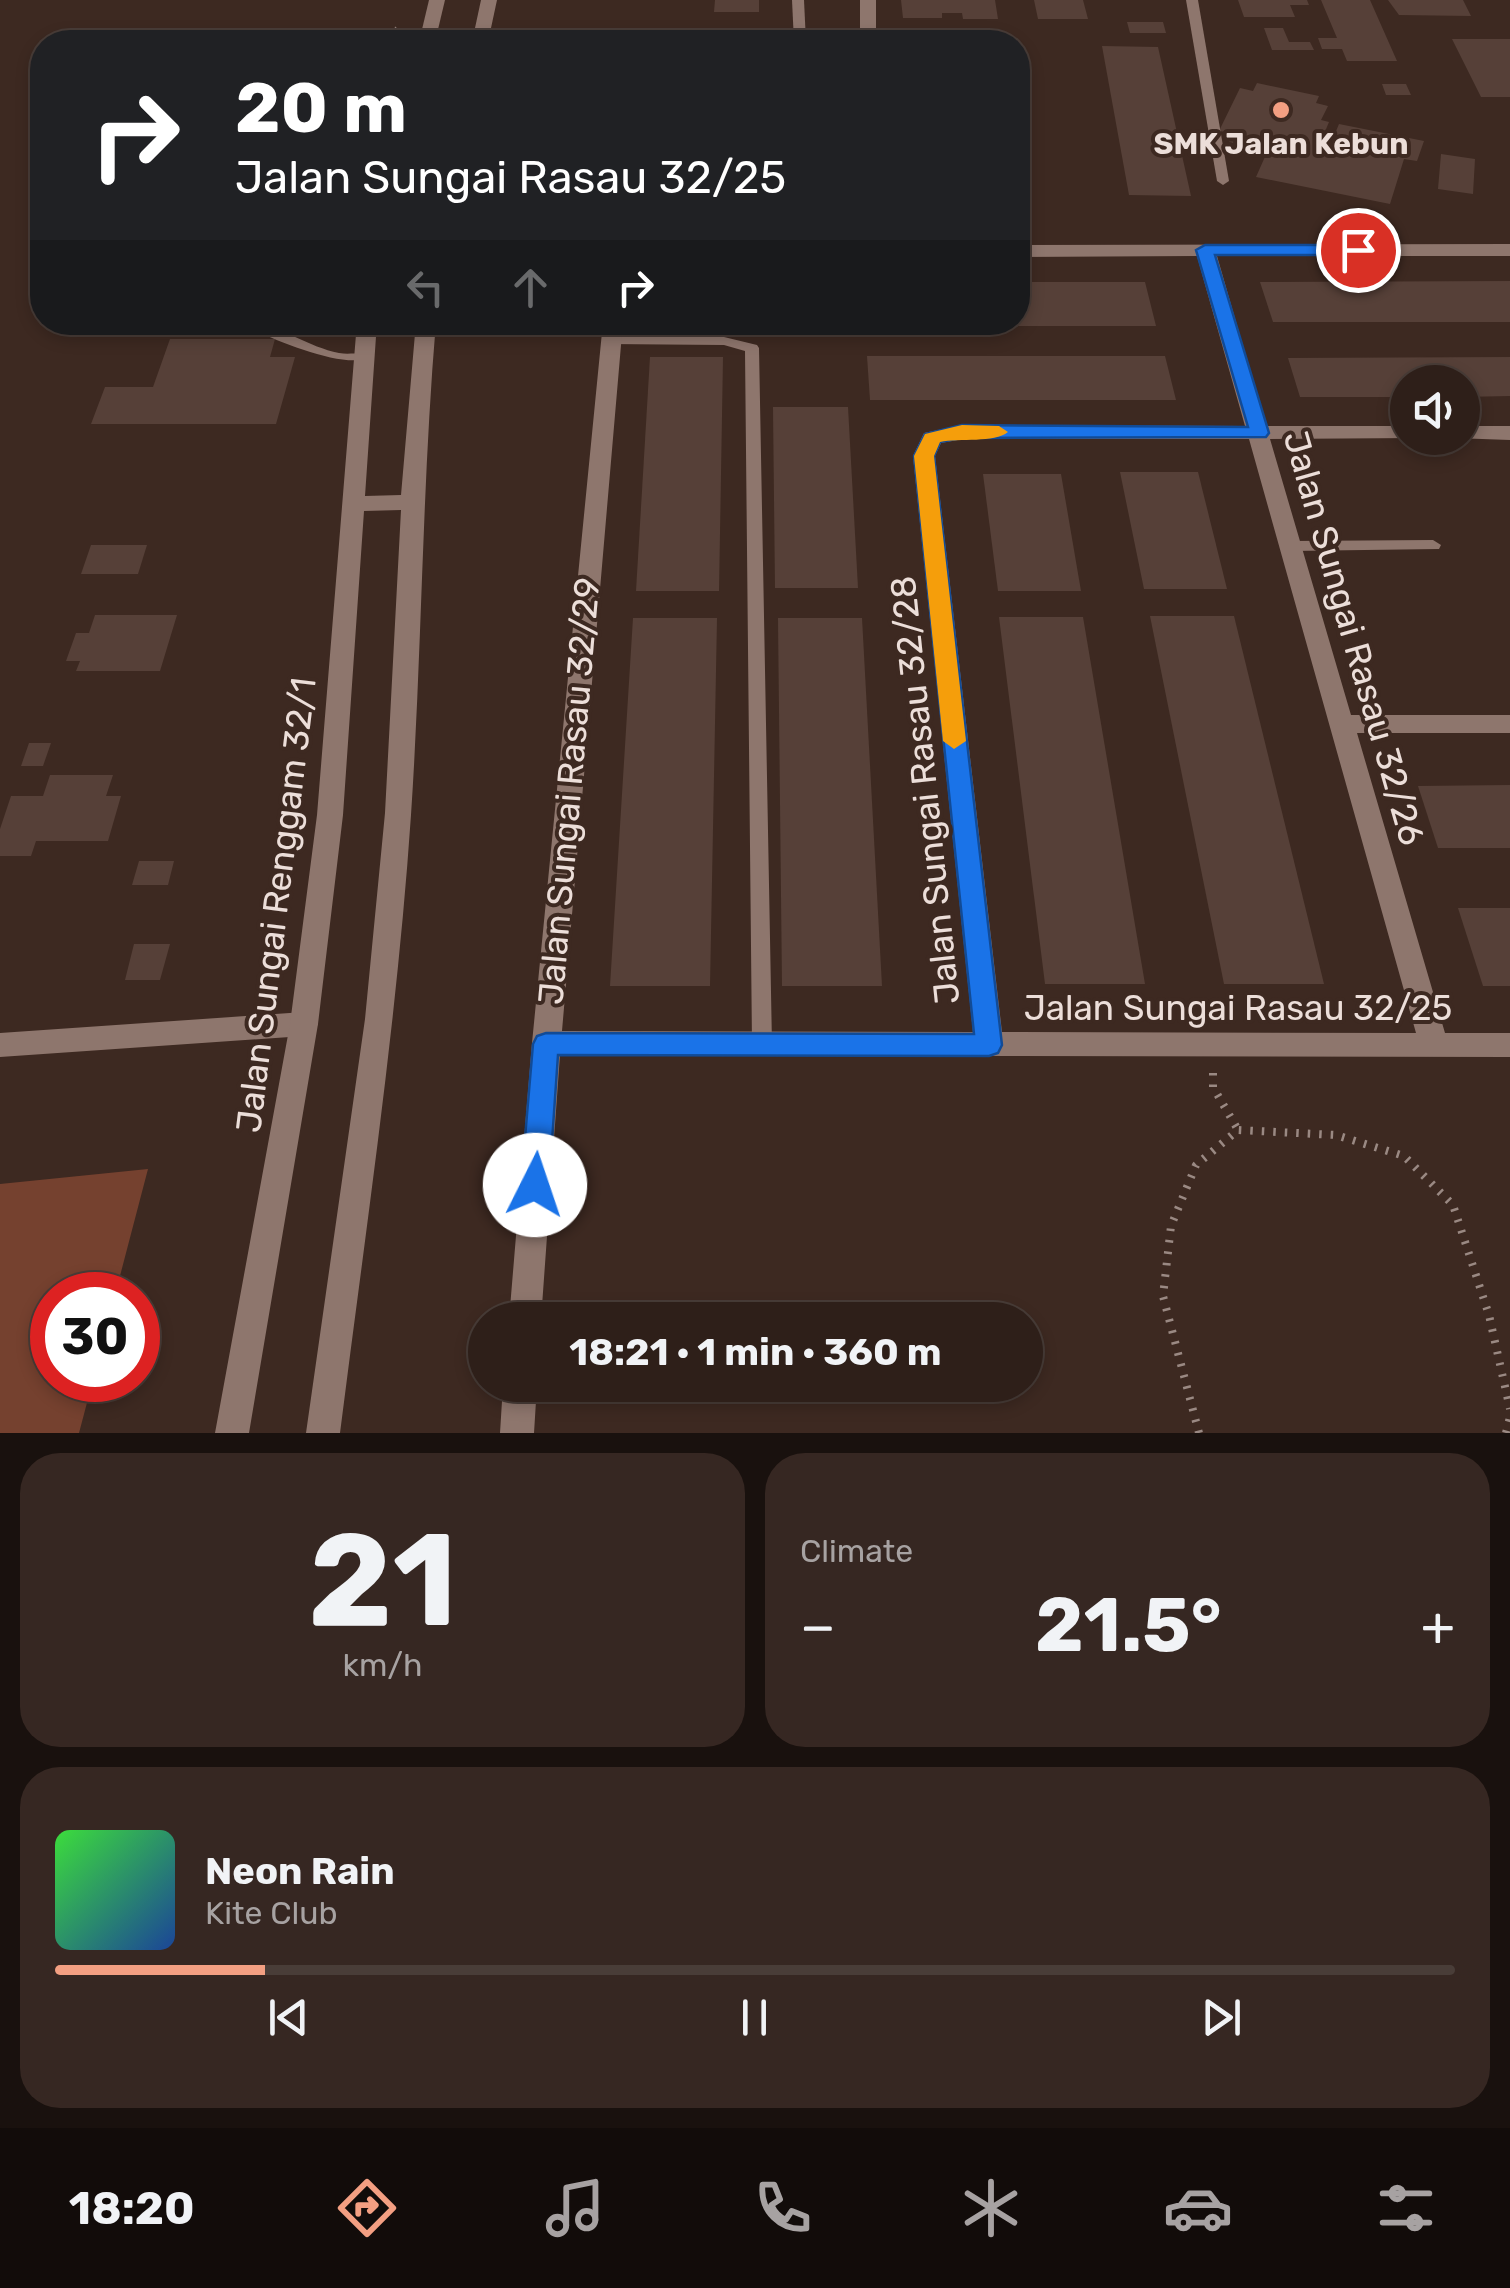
<!DOCTYPE html>
<html lang="en">
<head>
<meta charset="utf-8">
<style>
  body { margin:0; font-family:Rubik,sans-serif; background:#362722; color:#f1f3f6; height:100vh; display:flex; flex-direction:column; font-size:38px; white-space:nowrap }
  * { box-sizing:border-box; margin:0 }
  p { font-size:32px; color:#a7a2a2 }
  .icon { flex:none; width:55px; height:55px; fill:none; stroke:currentColor; stroke-width:2; stroke-linecap:round; stroke-linejoin:round }
  .map { position:relative; height:1433px; overflow:hidden }
  .side { display:flex; flex-direction:column; gap:20px; padding:20px; background:#19110e; flex:1 }
  .side>* { flex:none }
  .top-card { position:absolute; left:30px; top:30px; width:1000px; height:305px; border-radius:40px; box-shadow:0 5px 15px #0003,0 0 0 2px #493d38; background:#202124; color:#fff; overflow:hidden }
  .tools { position:absolute; left:1390px; top:365px; display:grid; gap:20px }
  .tools a { display:grid; place-items:center; width:90px; height:90px; border-radius:50%; background:#2e1f19; box-shadow:0 5px 15px #0003,0 0 0 2px #493d38; font-size:50px }
  .speed { position:absolute; left:30px; top:1272px; display:flex; gap:20px; font-size:50px; font-weight:700; text-align:center }
  .speed>* { display:grid; place-content:center; width:130px; height:130px; border-radius:50%; background:#2e1f19; box-shadow:0 5px 15px #0003,0 0 0 2px #493d38; line-height:1 }
  .speed .limit { border:15px solid #d22; background:#fff; color:#111 }
  .pin { position:absolute; display:grid; place-items:center; width:85px; height:85px; color:#fff; margin:-42px; border:5px solid #fff; border-radius:50%; box-shadow:0 2px 10px #0007 }
  .me { position:absolute; width:110px; margin:-55px; rotate:4deg; stroke-linejoin:round; filter:drop-shadow(0 0 8px #0008) }
  .turn { display:flex; align-items:center; gap:35px; height:210px; padding:0 40px; font-size:45px }
  .turn .icon { width:130px; height:130px; stroke-width:2.5 }
  .turn b { display:block; font-size:70px; line-height:85px }
  .lanes { display:flex; align-items:center; height:95px; padding:0 40px; background:#0003; justify-content:center; gap:50px; direction:ltr }
  .lanes .off { opacity:.35 }
  .big { font-size:75px; font-weight:700; line-height:1.1 }
  .side .widget { flex:1; display:flex; flex-direction:column; justify-content:center; gap:15px; min-width:0; padding:0 35px; border-radius:40px; background:#362722 }
  .side .dial { align-items:center; gap:0 }
  .dial b { font-size:130px; line-height:1 }
  .song { display:flex; align-items:center; gap:30px }
  .cover { width:120px; height:120px; border-radius:15px; background:linear-gradient(135deg,hsl(120 70% 55%),hsl(220 70% 35%)) }
  .played { height:10px; border-radius:5px; background:linear-gradient(90deg,#f39f82 15%,#493d38 15%) }
  .keys { display:flex; justify-content:space-around; direction:ltr }
  .heat { display:flex; justify-content:space-between; align-items:center; font-size:55px; direction:ltr }
  .side .tiles { flex:1; display:grid; gap:20px; grid-template-columns:1fr 1fr }
  .widget:last-child { grid-column:span 2 }
  .trip { position:absolute; left:468px; top:1302px; width:575px; height:100px; border-radius:50px; background:#2e1f19; box-shadow:0 5px 15px #0003,0 0 0 2px #493d38; font-weight:700; line-height:100px; text-align:center }
  .dock { display:flex; height:160px; justify-content:space-around; align-items:center; background:#120c0a; color:#a7a2a2 }
  .dock .icon { width:70px; height:70px }
  .dock .current { color:#f39f82 }
  .dock b { font-size:45px; color:#f1f3f6 }
  .map>svg:first-child { display:block }
  .green { fill:#75412f }
  .building { fill:#564038 }
  .lines { fill:none; stroke-linecap:round; stroke-linejoin:round }
  .path-far1 { stroke:#9a8983; stroke-width:5; stroke-dasharray:1 5; stroke-linecap:butt }
  .path { stroke:#9a8983; stroke-width:8; stroke-dasharray:2.5 9; stroke-linecap:butt }
  .service { fill:#8e766d; fill-rule:evenodd }
  .minor { fill:#8e766d; fill-rule:evenodd }
  .secondary { fill:#8e766d; fill-rule:evenodd }
  .route { fill:#1a73e8; stroke:#114b97; stroke-width:2.5 }
  .slow { fill:#f59e0b }
  .poi-dot { fill:#f39f82; stroke:#3d2921; stroke-width:4 }
  .labels { text-anchor:middle; stroke-width:8; stroke-linejoin:round; paint-order:stroke }
  .far-poi-label { font-size:30px; font-weight:bold; fill:#ecded9; stroke:#3d2921 }
  .street-label { font-size:35px; fill:#ecded9; stroke:#3d2921 }
</style>
</head>
<body>
<div class="map">
<svg width="1510" height="1433" viewBox="0 0 1510 1433">
  <rect width="100%" height="100%" fill="#3d2921"/>
  <polygon class="green" points="148,1169 115,1295 52,1295 52,1380 93,1380 79,1433 0,1433 0,1184"/>
  <g class="building">
    <polygon points="715,0 759,0 759,12 714,12"/>
    <polygon points="901,0 995,0 998,19 963,19 962,13 942,13 942,18 903,18"/>
    <polygon points="1034,0 1083,0 1088,19 1038,19"/>
    <polygon points="1238,0 1307,0 1309,5 1290,5 1295,17 1244,17"/>
    <polygon points="1321,0 1370,0 1397,61 1347,61 1342,49 1322,49 1318,38 1337,38"/>
    <polygon points="1388,0 1463,0 1471,16 1399,15"/>
    <polygon points="1127,22 1163,22 1166,33 1130,33"/>
    <polygon points="1264,28 1283,28 1289,42 1310,42 1314,50 1272,50"/>
    <polygon points="1452,39 1510,39 1510,97 1481,97"/>
    <polygon points="1102,46 1158,47 1191,196 1129,195"/>
    <polygon points="1257,83 1319,96 1316,103 1328,106 1321,120 1329,122 1324,134 1334,136 1339,124 1424,141 1417,161 1404,159 1390,204 1256,177 1268,150 1229,142 1233,133 1219,131 1240,88 1253,91"/>
    <polygon points="1382,84 1406,84 1411,95 1386,95"/>
    <polygon points="1441,154 1475,159 1473,194 1438,189"/>
    <polygon points="1510,281 1510,322 1273,322 1260,282"/>
    <polygon points="1018,282 1145,282 1156,326 642,326 642,322 1018,322"/>
    <polygon points="170,339 275,339 270,357 295,357 276,424 91,424 105,387 153,387"/>
    <polygon points="867,356 1165,356 1176,400 870,400"/>
    <polygon points="650,357 723,357 719,591 636,591"/>
    <polygon points="1510,357 1510,396 1462,397 1462,382 1408,382 1408,397 1300,397 1288,358"/>
    <polygon points="773,407 848,407 858,588 775,588"/>
    <polygon points="1120,472 1198,472 1227,589 1144,589"/>
    <polygon points="983,474 1061,474 1081,591 998,591"/>
    <polygon points="91,545 147,545 138,574 81,574"/>
    <polygon points="95,615 177,615 160,671 76,671 80,661 66,661 76,633 89,633"/>
    <polygon points="1150,616 1234,616 1324,984 1224,984"/>
    <polygon points="999,617 1083,617 1145,984 1045,984"/>
    <polygon points="633,618 717,618 710,986 610,986"/>
    <polygon points="778,618 862,618 882,986 782,986"/>
    <polygon points="29,743 51,743 43,766 21,766"/>
    <polygon points="50,775 113,775 106,796 121,796 108,841 36,841 31,856 0,856 0,829 11,796 43,796"/>
    <polygon points="1510,785 1510,848 1438,848 1418,786"/>
    <polygon points="139,861 174,861 168,885 132,885"/>
    <polygon points="1458,908 1510,908 1510,986 1483,986"/>
    <polygon points="134,944 170,944 160,980 125,980"/>
  </g>
  <g class="lines">
    <polyline class="path-far1" points="384,42 400,25"/>
    <g class="path">
      <polyline points="1213,1073 1213,1087 1238,1130"/>
      <polyline points="1199,1433 1163,1296 1171,1226 1196,1165 1238,1130 1336,1135 1404,1156 1453,1205 1489,1315 1510,1409"/>
      <polyline points="1506,1433 1510,1417"/>
    </g>
    <g class="service">
      <polygon points="792,0 804,0 806,42 794,42"/>
      <polygon points="1186,0 1198,0 1229,181 1223,185 1217,181"/>
      <path d="M241,322C278,322 304,346 339,353C351,355 359,351 369,357C347,371 263,337 241,322Z"/>
      <polygon points="612,337 724,337 757,345 759,348 772,1045 769,1051 762,1053 755,1051 752,1045 745,351 724,345 607,344 605,341"/>
      <polygon points="1433,540 1441,545 1439,549 1291,551 1283,546 1291,541"/>
    </g>
    <g class="minor">
      <rect x="860" y="0" width="16" height="42"/>
      <polygon points="480,36 568,37 576,42 473,42"/>
      <path d="M1510,244V256H1217L1266,426H1408V438H1416L1270,439L1351,715H1510V733H1357L1445,1033H1510V1057L560,1055L541,1320H509L532,1043L603,322H623L562,1031L973,1032L913,456L924,433L963,425L1245,426L1197,256L1018,257V245ZM963,439H1249L1416,1033L1002,1032L935,456L941,443Z"/>
      <polygon points="1462,426 1510,426 1510,440 1454,438 1462,438"/>
      <polygon points="304,1012 314,1016 318,1024 314,1032 304,1036 0,1057 0,1033"/>
      <polygon points="503,1385 537,1385 534,1433 500,1433"/>
    </g>
    <g class="secondary">
      <polygon points="429,0 445,0 435,42 419,42"/>
      <polygon points="481,0 497,0 488,42 472,42"/>
      <path d="M357,322H377L365,496L401,495L416,322H436C422,487 422,650 411,815C397,1022 366,1227 340,1433H306L365,1019L385,813L401,510L364,511L343,815L318,1024L249,1433H215L290,1024L317,815Z"/>
    </g>
  </g>
  <polygon class="route" points="1205,245 1358,245 1366,250 1358,255 1215,255 1269,433 1266,437 962,438 940,442 934,456 1002,1045 998,1053 989,1056 558,1055 549,1185 545,1194 535,1198 525,1194 521,1185 533,1044 537,1036 546,1033 974,1034 914,456 925,434 962,425 1248,427 1196,250"/>
  <path class="slow" d="M962,425L999,426L1008,432C994,443 960,438 940,442L934,456L966,741L954,749L943,741L914,456L925,434Z"/>
  <circle class="poi-dot" cx="1281" cy="110" r="10"/>
  <g class="labels">
    <g class="far-poi-label">
      <text x="1281" y="154">SMK Jalan Kebun</text>
    </g>
    <g class="street-label">
      <text transform="translate(1354 638) rotate(74)" y="12">Jalan Sungai Rasau 32/26</text>
      <text transform="translate(925 790) rotate(-96)" y="12">Jalan Sungai Rasau 32/28</text>
      <text transform="translate(569 791) rotate(-85)" y="12">Jalan Sungai Rasau 32/29</text>
      <text transform="translate(276 905) rotate(-83)" y="12">Jalan Sungai Renggam 32/1</text>
      <text x="1238" y="1020">Jalan Sungai Rasau 32/25</text>
    </g>
  </g>
</svg>
<div class="tools">
<a><svg class="icon" aria-label="sound" viewBox="0 0 24 24"><path d="M4 9h4l5-4v14l-5-4H4zM17 9q2 3 0 6"/></svg></a>
</div>
<div class="speed"><div class="limit">30</div></div>
<div class="pin" style="left:1358px;top:250px;background:#d93025"><svg class="icon" aria-label="arrive" viewBox="0 0 24 24"><path d="M6 21V4h12l-3 4 3 4H6"/></svg></div>
<svg class="me" style="left:535px;top:1185px" viewBox="-20 -20 40 40"><circle r="19" fill="#fff"/><path d="M0-13L10 11 0 6-10 11z" fill="#1a73e8"/></svg>
<div class="trip">18:21 · 1 min · 360 m</div>
<div class="top-card">
<div class="turn"><svg class="icon" aria-label="right" viewBox="0 0 24 24"><path d="M7 20v-9h11M14 6l5 5-5 5"/></svg><div><b>20 m</b>Jalan Sungai Rasau 32/25</div></div>
<div class="lanes"><svg class="icon off" aria-label="left" viewBox="0 0 24 24"><path d="M17 20v-9H6M10 6l-5 5 5 5"/></svg><svg class="icon off" aria-label="ahead" viewBox="0 0 24 24"><path d="M12 20V5M6 11l6-6 6 6"/></svg><svg class="icon" aria-label="right" viewBox="0 0 24 24"><path d="M7 20v-9h11M14 6l5 5-5 5"/></svg></div>
</div>
</div>
<section class="side">
<div class="tiles">
<div class="widget dial"><b>21</b><p>km/h</p></div>
<div class="widget"><p>Climate</p>
<div class="heat"><a>−</a><b class="big">21.5°</b><a>+</a></div>
</div>
<div class="widget">
<div class="song"><i class="cover"></i><div><b>Neon Rain</b><p>Kite Club</p></div></div>
<div class="played"></div>
<div class="keys"><svg class="icon" aria-label="previous" viewBox="0 0 24 24"><path d="M18 5L8 12l10 7zM5 5v14"/></svg><svg class="icon" aria-label="pause" viewBox="0 0 24 24"><path d="M8 5v14M16 5v14"/></svg><svg class="icon" aria-label="next" viewBox="0 0 24 24"><path d="M6 5l10 7-10 7zM19 5v14"/></svg></div>
</div>
</div>
</section>
<nav class="dock">
<b>18:20</b>
<svg class="icon current" aria-label="directions" viewBox="0 0 24 24"><path d="M12 3l9 9-9 9-9-9zM9 14v-3h6M13 9l2 2-2 2"/></svg>
<svg class="icon" aria-label="music" viewBox="0 0 24 24"><path d="M9 18V5l10-2v13"/><circle cx="6" cy="18" r="3"/><circle cx="16" cy="16" r="3"/></svg>
<svg class="icon" aria-label="phone" viewBox="0 0 24 24"><path d="M5 4h4l2 5-3 2q2 4 5 5l2-3 5 2v4C11 20 4 13 5 4z"/></svg>
<svg class="icon" aria-label="climate" viewBox="0 0 24 24"><path d="M12 3v18M4 7l16 10M4 17L20 7"/></svg>
<svg class="icon" aria-label="car" viewBox="0 0 24 24"><path d="M5 17H2v-5l4-1 3-4h7l3 4 3 1v5h-3M9 17h6M6 11h13"/><circle cx="7" cy="17" r="2"/><circle cx="17" cy="17" r="2"/></svg>
<svg class="icon" aria-label="filters" viewBox="0 0 24 24"><path d="M4 7h16M4 17h16"/><circle cx="9" cy="7" r="2"/><circle cx="15" cy="17" r="2"/></svg>
</nav>
</body>
</html>
